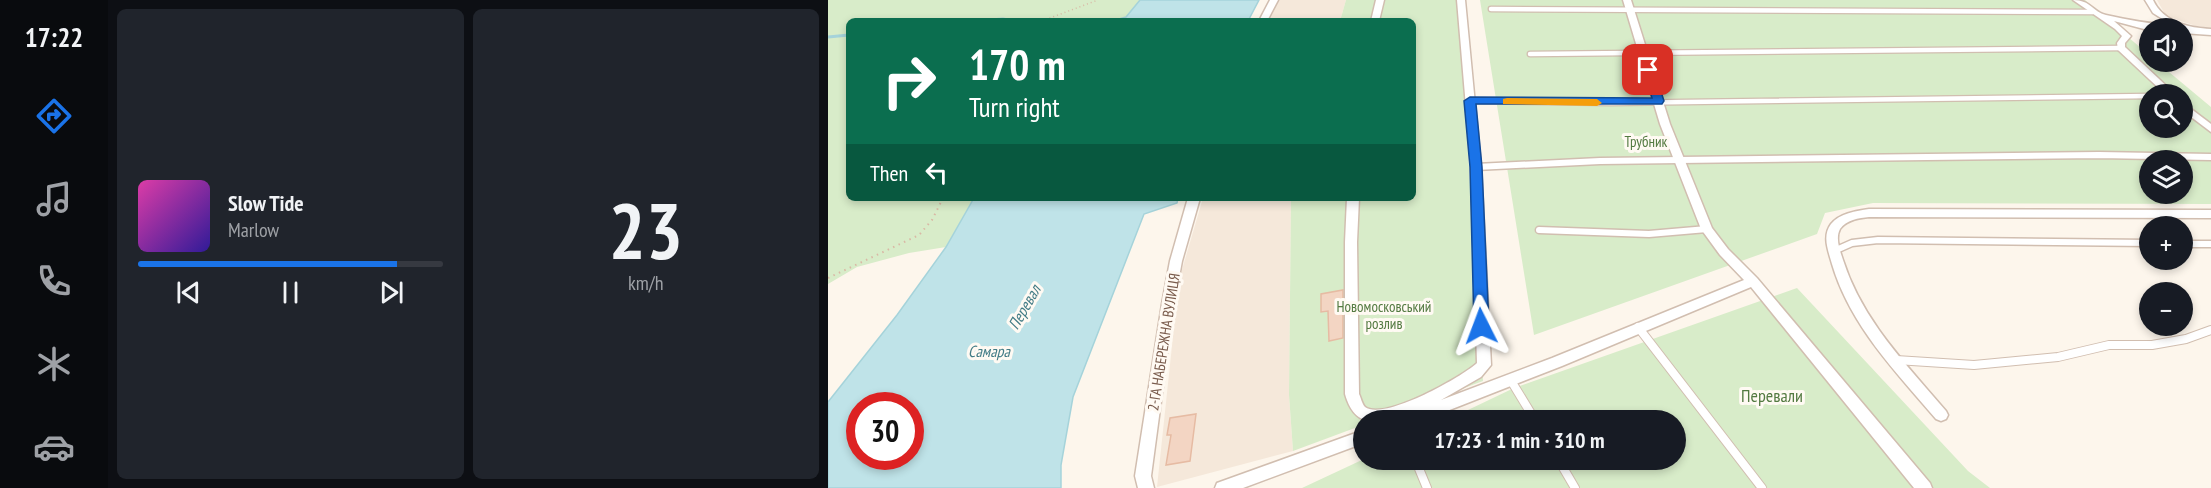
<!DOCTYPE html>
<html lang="en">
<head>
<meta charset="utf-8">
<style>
  body { margin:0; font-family:"PT Sans Narrow",sans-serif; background:#20242c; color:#f1f3f6; height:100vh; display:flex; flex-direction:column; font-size:22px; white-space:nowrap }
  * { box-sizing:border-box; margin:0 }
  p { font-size:20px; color:#9ea1a6 }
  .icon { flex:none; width:33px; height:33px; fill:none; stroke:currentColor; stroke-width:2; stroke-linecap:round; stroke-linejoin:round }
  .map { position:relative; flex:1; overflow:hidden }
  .side { display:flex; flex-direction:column; gap:9px; padding:9px; background:#0d0f14; width:720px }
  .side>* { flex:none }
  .banner { position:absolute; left:18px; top:18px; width:570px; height:183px; border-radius:9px; box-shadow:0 3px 9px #0003; background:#0b6e4f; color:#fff; overflow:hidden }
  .tools { position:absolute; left:1311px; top:18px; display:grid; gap:12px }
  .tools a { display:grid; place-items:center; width:54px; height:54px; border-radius:50%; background:#171b24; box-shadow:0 3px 9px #0003; font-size:30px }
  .speed { position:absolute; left:18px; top:392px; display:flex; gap:12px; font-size:30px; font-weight:700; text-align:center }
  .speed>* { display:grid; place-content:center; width:78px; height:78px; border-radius:50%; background:#171b24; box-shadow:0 3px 9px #0003; line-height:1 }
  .speed .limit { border:9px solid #d22; background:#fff; color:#111 }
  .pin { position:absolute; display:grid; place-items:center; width:51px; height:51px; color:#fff; margin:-26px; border-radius:12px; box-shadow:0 3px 9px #0006 }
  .me { position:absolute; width:66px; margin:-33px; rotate:357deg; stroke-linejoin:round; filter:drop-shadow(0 0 4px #0008) }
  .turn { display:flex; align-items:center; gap:21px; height:126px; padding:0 24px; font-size:27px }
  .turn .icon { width:78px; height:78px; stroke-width:2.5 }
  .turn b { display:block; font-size:42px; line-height:51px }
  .then { display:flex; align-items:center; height:57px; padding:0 24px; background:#0003; gap:12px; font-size:22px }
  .side .card { flex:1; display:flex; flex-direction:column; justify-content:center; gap:9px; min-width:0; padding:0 21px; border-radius:9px; background:#20242c }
  .side .dial { align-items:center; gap:0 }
  .dial b { font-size:78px; line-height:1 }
  .song { display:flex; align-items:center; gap:18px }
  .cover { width:72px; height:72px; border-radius:9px; background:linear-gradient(135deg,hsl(320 70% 55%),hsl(250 70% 35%)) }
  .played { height:6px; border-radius:3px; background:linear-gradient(90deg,#1a73e8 85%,#363941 85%) }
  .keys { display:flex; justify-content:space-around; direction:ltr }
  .side .tiles { flex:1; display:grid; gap:9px; grid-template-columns:repeat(2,1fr) }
  .trip { position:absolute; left:525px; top:410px; width:333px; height:60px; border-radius:30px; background:#171b24; box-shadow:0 3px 9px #0003; font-weight:700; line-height:60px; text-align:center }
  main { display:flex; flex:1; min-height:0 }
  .tabs { display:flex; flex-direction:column; width:108px; justify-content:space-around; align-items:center; background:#090b0e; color:#9ea1a6 }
  .tabs .icon { width:42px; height:42px }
  .tabs .current { color:#1a73e8 }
  .tabs b { font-size:27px; color:#f1f3f6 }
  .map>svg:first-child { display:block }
  .residential { fill:#f5e8da }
  .green { fill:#d8ecc9; fill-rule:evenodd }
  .water { fill:#bfe3e8; stroke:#a5d3da; stroke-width:1.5; fill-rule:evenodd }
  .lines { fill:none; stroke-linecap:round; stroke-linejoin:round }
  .stream { stroke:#a5d3da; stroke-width:3 }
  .building { fill:#f3d5c3; stroke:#e6bba3; stroke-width:1.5 }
  .lane-far2-casing { stroke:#d1beb0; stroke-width:7 }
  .lane-far1-casing { stroke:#d1beb0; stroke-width:9 }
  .lane-casing { stroke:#d1beb0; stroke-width:10 }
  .street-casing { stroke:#d1beb0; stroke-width:3 }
  .path-far1 { stroke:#d9b8a5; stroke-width:1.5; stroke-dasharray:1 3; stroke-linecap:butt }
  .path { stroke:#d9b8a5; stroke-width:2; stroke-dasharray:1.5 4.5; stroke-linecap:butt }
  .lane-far2 { stroke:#fff; stroke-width:4.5 }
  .lane-far1 { stroke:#fff; stroke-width:6 }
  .lane { stroke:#fff; stroke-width:8 }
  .street { fill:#fff; fill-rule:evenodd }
  .route { fill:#1a73e8; stroke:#114b97; stroke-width:1.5 }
  .slow { fill:#f59e0b }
  .labels { text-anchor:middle; stroke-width:6; stroke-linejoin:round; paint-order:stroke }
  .park-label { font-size:15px; fill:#537a41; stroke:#fffaf3 }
  .street-label { font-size:15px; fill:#7a5c4d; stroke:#fffaf3 }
  .water-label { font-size:16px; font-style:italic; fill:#437c86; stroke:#fffaf3 }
  .near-park-label { font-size:18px; fill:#537a41; stroke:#fffaf3 }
</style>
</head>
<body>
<main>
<nav class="tabs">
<b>17:22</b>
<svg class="icon current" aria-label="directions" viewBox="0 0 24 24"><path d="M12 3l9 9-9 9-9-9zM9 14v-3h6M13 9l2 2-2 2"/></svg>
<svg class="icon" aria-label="music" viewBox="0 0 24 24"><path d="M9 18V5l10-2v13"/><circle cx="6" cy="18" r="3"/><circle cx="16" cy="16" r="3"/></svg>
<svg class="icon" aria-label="phone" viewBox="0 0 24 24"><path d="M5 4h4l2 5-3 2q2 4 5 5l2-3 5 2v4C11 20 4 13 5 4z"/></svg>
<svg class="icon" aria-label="climate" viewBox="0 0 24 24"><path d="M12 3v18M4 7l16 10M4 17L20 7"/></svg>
<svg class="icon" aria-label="car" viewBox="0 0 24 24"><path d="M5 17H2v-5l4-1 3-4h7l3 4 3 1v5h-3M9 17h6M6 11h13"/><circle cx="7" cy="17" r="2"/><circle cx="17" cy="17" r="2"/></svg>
</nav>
<section class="side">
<div class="tiles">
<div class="card">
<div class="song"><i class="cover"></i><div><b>Slow Tide</b><p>Marlow</p></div></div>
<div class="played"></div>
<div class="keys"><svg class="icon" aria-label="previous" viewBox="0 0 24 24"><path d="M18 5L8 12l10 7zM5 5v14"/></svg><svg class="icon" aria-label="pause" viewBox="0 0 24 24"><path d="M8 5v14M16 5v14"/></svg><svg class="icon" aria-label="next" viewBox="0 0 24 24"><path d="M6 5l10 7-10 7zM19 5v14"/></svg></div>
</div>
<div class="card dial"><b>23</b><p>km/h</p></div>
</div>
</section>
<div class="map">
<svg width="1383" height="488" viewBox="0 0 1383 488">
  <rect width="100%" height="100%" fill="#fdf6ec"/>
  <g class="residential">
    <polygon points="449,0 518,0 512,21 439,21"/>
    <polygon points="1329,0 1383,0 1383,28 1368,26 1338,16"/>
    <polygon points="375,198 463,198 461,395 465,451 329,487 351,280"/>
  </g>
  <g class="green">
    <polygon points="0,0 312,0 298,17 284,21 21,21 21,198 146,198 118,247 81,253 29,267 0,284"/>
    <polygon points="518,0 630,0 655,381 549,420 536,420 535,425 465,451 461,395 463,198 585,198 585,21 512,21"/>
    <path d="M652,0H1257L1321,55L1322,62H1329L1383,107V204L1045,203L997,213L989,234L706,335ZM1322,94H1354V128H1322ZM1322,160H1354V194H1322Z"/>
    <polygon points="969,288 1140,471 1162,488 474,488 536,459 848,459 848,420 619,420 686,388"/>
  </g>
  <g class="water">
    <polygon points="312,0 431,0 420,21 284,21 298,17"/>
    <path d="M146,198H350L349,203L316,214L245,397L233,465V488H0V402L69,315L118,247ZM32,405H82V456H32Z"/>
  </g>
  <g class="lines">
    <g class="stream">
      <polyline points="148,21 175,19 185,21"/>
      <polyline points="0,37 21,35"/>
    </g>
  </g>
  <g class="building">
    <polygon points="515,290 515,338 501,341 500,311 493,312 493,294"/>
    <polygon points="368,414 362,461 338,465 343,435 339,435 342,418"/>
  </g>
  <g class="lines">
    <g class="lane-far2-casing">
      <g id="lane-far2">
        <polyline points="663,9 1265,12"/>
        <polyline points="702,54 1293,48"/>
        <polyline points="642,101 783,103 1322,96"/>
      </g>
    </g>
    <g class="lane-far1-casing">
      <g id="lane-far1">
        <polyline points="648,167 772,161 1271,155 1383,157"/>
        <polyline points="711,230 821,234 879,229"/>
        <polyline points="1354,244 1383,244"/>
        <polyline points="1006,251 1024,243 1050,240 1322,243"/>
      </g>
    </g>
    <g class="lane-casing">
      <g id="lane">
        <polyline points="810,327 934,488"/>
        <polyline points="1068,360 1146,365 1230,357 1281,345 1324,345 1358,339 1383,330"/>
        <polyline points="682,379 707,420"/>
        <polyline points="587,459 599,488"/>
        <polyline points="730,459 747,488"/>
      </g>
    </g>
    <g class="street-casing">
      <g id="street">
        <polygon points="442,0 450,0 439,21 431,21"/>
        <polygon points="548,0 556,0 551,21 543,21"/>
        <path d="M629,0H637L653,167L663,365L653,377L613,400L724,358L916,280L892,255L873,229L832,124L795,0H803L842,124L884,228L900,249L929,278L1102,483L1104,488H1086L923,287L734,366L596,420H572L573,416C546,425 526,426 517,394V242L519,198H531L529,242L531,394C533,398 534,404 537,407C556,421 634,377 649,363L643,167Z"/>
        <path d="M1245,0C1263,0 1265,12 1278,15C1300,20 1321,24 1344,25L1325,13L1317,0H1325C1335,22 1361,28 1383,29V35L1354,33V28L1316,29L1286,21L1303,36L1297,43V47L1347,94H1337L1290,50L1289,43L1294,36L1287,29Z"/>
        <polygon points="1354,102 1383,124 1383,132 1354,110"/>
        <polygon points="360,198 372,198 354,261 346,304 323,476 326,488 310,488 307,476 334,304 342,261"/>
        <path d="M1041,209L1383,210V218L1041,217C1031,218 1018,220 1012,229C1007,238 1012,251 1015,260C1034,320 1078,364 1118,411L1120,415L1118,419L1113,421L1108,419C1067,371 1022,325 1004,264C1000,250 994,236 1003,224C1012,213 1028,211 1041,209Z"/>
        <polygon points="536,430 536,443 415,488 387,488 389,483"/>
      </g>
    </g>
    <polyline class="path-far1" points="214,21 270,0"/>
    <polyline class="path" points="0,278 91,235 104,220 115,198"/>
    <use href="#lane-far2" class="lane-far2"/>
    <use href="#lane-far1" class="lane-far1"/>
    <use href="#lane" class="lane"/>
    <use href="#street" class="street"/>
  </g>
  <polygon class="route" points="820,67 826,70 836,101 834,104 648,104 654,167 661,326 659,331 648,331 646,326 642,167 636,101 642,97 824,98 815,70"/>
  <polygon class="slow" points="679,98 769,99 774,103 769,106 675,104 675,99"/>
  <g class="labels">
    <g class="park-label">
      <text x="818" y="147">Трубник</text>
      <text x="556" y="312">Новомосковський<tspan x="556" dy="17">розлив</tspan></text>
    </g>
    <g class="street-label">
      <text transform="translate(336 342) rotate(-81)" y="5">2-ГА НАБЕРЕЖНА ВУЛИЦЯ</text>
    </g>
    <g class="water-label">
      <text transform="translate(196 307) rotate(-60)" y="6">Перевал</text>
      <text x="161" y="357">Самара</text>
    </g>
    <g class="near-park-label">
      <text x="944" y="402">Перевали</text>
    </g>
  </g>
</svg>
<div class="tools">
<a><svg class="icon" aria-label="sound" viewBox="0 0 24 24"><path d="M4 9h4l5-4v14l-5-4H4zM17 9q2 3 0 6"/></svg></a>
<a><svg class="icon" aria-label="search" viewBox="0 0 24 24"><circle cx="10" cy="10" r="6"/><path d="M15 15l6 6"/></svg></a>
<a><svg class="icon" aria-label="layers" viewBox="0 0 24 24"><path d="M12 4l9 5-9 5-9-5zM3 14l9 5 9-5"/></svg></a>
<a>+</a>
<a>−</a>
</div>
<div class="speed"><div class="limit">30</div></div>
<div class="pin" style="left:820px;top:70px;background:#d93025"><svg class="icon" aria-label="arrive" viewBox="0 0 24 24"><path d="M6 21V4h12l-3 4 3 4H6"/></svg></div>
<svg class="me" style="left:653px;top:326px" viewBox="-20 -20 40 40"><path d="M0-17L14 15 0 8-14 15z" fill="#1a73e8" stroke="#fff" stroke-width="4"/></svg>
<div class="trip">17:23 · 1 min · 310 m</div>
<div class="banner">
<div class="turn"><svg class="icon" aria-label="right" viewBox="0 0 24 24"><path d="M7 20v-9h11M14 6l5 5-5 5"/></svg><div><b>170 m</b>Turn right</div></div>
<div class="then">Then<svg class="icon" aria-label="left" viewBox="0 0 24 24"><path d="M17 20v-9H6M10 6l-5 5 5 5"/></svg></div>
</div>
</div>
</main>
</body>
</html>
